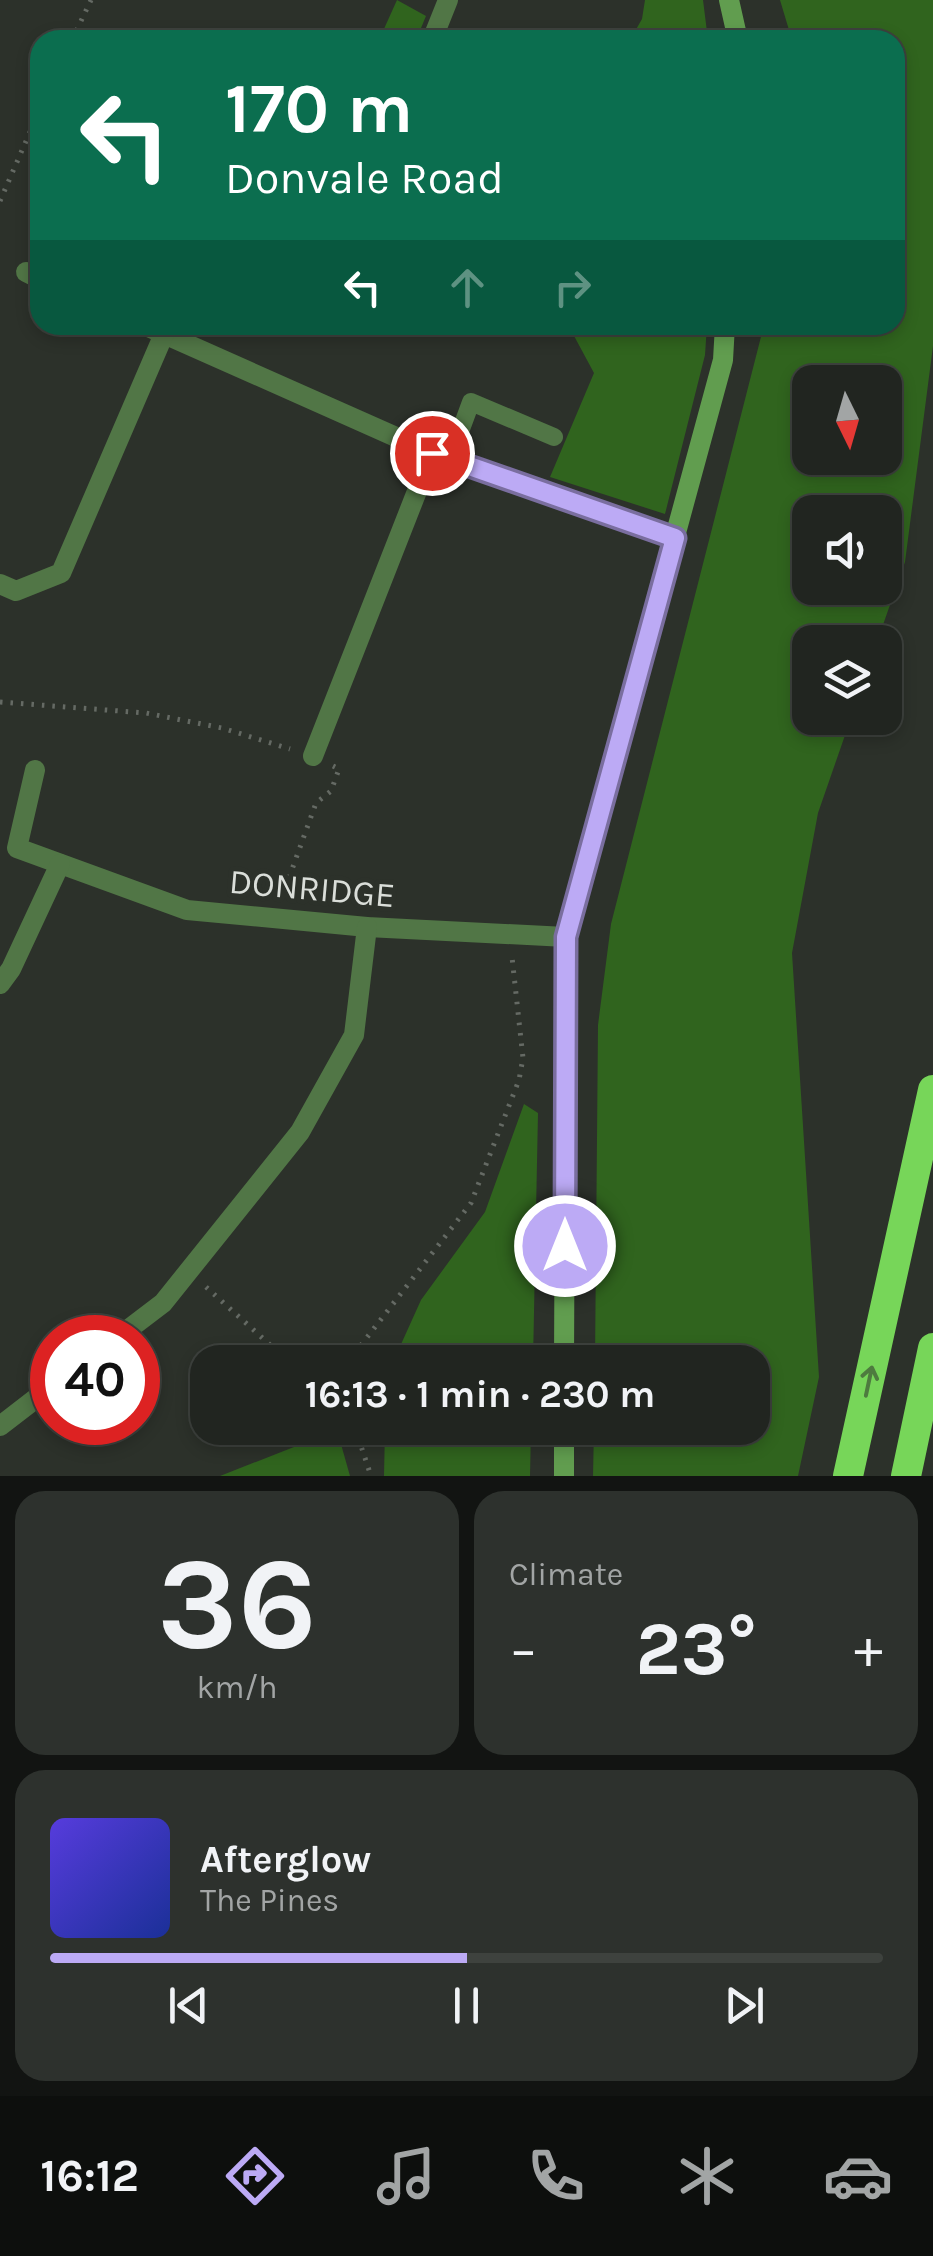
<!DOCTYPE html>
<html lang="en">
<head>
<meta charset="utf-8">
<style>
  body { margin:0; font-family:Karla,sans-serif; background:#2d312d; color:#f1f3f6; height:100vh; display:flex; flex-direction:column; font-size:38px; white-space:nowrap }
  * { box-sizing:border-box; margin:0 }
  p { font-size:32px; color:#a2a5a5 }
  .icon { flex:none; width:55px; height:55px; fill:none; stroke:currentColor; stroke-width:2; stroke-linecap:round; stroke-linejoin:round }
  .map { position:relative; height:1476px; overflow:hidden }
  .sheet { display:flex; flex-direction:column; gap:15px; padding:15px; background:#121412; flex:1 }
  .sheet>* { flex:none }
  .top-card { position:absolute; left:30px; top:30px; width:875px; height:305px; border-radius:30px; box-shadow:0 5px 15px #0003,0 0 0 2px #3e423e; background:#0b6e4f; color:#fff; overflow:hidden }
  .needle { width:65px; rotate:175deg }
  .tools { position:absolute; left:792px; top:365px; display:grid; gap:20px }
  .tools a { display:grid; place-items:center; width:110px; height:110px; border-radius:20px; background:#212520; box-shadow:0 5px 15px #0003,0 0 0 2px #3e423e; font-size:50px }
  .speed { position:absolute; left:30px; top:1315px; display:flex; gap:20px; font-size:50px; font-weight:700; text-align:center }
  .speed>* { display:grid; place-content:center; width:130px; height:130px; border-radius:50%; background:#212520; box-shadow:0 5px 15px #0003,0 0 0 2px #3e423e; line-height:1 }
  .speed .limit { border:15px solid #d22; background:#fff; color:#111 }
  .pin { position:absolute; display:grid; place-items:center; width:85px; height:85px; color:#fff; margin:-42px; border:5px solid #fff; border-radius:50%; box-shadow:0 2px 10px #0007 }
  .me { position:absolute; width:110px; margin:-55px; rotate:0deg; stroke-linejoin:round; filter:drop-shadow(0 0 8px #0008) }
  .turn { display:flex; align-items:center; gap:35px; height:210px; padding:0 30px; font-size:45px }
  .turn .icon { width:130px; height:130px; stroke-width:2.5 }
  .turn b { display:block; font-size:70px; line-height:85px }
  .lanes { display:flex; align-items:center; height:95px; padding:0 30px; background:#0003; justify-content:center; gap:50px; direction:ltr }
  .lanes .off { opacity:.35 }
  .big { font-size:75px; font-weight:700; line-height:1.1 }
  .sheet .tile { flex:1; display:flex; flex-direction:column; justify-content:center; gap:15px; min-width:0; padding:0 35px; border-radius:30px; background:#2d312d }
  .sheet .dial { align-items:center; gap:0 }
  .dial b { font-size:130px; line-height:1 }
  .song { display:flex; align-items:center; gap:30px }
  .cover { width:120px; height:120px; border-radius:15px; background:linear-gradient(135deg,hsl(250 70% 55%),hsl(230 70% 35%)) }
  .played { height:10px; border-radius:5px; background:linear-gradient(90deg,#bcaaf5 50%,#3e423e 50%) }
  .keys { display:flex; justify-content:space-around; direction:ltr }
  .heat { display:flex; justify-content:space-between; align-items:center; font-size:55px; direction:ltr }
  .sheet .tiles { flex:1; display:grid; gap:15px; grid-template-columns:1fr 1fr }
  .tile:last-child { grid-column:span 2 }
  .trip { position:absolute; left:190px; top:1345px; width:580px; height:100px; border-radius:30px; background:#212520; box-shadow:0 5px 15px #0003,0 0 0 2px #3e423e; font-weight:700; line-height:100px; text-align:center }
  .tabs { display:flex; height:160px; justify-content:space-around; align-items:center; background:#0d0f0d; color:#a2a5a5 }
  .tabs .icon { width:70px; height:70px }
  .tabs .on { color:#bcaaf5 }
  .tabs b { font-size:45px; color:#f1f3f6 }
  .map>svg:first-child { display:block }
  .green { fill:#30641e; fill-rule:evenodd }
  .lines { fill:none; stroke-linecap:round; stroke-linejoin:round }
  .path { stroke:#656a64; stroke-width:5; stroke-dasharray:2.5 8; stroke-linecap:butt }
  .lane { stroke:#517646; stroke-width:18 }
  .street { stroke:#517646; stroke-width:20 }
  .secondary { stroke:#619d4f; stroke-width:20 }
  .highway { stroke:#77d659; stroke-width:30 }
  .oneway { stroke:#4e7b3f }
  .route-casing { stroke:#7a6e9f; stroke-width:25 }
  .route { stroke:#bcaaf5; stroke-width:18 }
  .labels { text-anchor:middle; stroke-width:10; stroke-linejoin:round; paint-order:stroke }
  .street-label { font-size:35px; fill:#daded9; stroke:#2c312a }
</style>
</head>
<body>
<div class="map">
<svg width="933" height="1476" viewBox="0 0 933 1476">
  <rect width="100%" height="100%" fill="#2c312a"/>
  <g class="green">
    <polygon points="397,0 426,16 416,40 379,40"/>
    <polygon points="645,0 703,0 708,40 630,40 642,19"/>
    <path d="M780,0H933V346L905,562L877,642H810V718H851L818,813L792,953L819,1377L798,1476H593L594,1428H752V1362H595L598,1025L611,924L764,325H895V40H792ZM885,382V458H810V382ZM885,512V588H810V512Z"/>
    <polygon points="578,325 707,325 705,355 665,514 550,477 594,373 573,334"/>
    <polygon points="524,1104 538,1113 533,1362 393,1362 421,1300 485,1212"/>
    <polygon points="385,1428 531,1428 530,1476 384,1476"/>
    <polygon points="337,1430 350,1476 220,1476"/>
  </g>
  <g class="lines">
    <g class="path">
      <polyline points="72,40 91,0"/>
      <polyline points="0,201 40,109"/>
      <polyline points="0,702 146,713 222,728 290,749"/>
      <polyline points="282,897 316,803 331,791 339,769 333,766"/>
      <polyline points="206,1287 289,1362"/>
      <polyline points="348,1362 471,1203 519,1080 523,1058 512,957"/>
      <polyline points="355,1428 371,1476"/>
    </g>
    <polyline class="lane" points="450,459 471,402 554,437"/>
    <g class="street">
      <polyline points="432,40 448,0"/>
      <polyline points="26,272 40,279"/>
      <polyline points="144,325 432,453 675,538"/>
      <polyline points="0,584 16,591 61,573 164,334"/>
      <polyline points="313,756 432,453"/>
      <polyline points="35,770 17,848 187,910 367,927 566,937"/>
      <polyline points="0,984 11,969 60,864"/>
      <polyline points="117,1338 163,1303 300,1132 354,1035 367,927"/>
      <polyline points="0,1426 52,1386"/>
    </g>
    <g class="secondary">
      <polyline points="729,0 738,40"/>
      <polyline points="564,1362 566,937 723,360 725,325"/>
      <polyline points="564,1476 564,1428"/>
    </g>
    <g class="highway">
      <polyline points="848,1476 933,1090"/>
      <polyline points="906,1476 933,1348"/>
    </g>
  </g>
  <defs><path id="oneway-shaft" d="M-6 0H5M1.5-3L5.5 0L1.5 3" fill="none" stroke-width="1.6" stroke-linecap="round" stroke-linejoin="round" transform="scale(2.5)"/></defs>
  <use class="oneway" href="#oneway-shaft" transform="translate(869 1381) rotate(-78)"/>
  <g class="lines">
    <g class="route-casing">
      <polyline id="route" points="432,453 675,538 566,937 565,1246"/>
    </g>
    <use href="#route" class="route"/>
  </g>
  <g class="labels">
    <g class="street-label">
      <text transform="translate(312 888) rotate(5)" y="12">DONRIDGE</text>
    </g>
  </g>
</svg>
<div class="tools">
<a><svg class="needle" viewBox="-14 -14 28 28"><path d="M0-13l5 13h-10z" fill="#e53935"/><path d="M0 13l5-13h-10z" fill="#a2a5a5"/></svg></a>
<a><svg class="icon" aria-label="sound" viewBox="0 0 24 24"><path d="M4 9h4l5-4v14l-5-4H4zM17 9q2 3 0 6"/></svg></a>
<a><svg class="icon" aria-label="layers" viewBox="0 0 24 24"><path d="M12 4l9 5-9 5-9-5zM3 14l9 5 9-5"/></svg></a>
</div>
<div class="speed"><div class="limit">40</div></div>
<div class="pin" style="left:432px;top:453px;background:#d93025"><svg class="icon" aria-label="arrive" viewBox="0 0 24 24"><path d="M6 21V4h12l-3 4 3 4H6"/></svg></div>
<svg class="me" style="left:565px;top:1246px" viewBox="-20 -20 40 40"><circle r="17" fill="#bcaaf5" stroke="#fff" stroke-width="3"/><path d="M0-11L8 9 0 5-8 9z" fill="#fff"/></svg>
<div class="trip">16:13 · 1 min · 230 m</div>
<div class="top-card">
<div class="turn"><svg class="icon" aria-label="left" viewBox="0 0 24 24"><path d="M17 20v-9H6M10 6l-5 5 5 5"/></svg><div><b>170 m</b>Donvale Road</div></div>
<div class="lanes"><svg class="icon" aria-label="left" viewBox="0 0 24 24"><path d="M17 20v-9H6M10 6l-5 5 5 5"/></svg><svg class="icon off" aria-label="ahead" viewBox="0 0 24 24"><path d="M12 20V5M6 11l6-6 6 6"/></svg><svg class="icon off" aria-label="right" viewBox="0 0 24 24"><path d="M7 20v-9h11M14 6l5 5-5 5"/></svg></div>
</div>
</div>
<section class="sheet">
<div class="tiles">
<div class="tile dial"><b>36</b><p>km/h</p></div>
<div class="tile"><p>Climate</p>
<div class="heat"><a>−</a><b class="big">23°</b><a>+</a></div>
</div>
<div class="tile">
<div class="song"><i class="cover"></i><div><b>Afterglow</b><p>The Pines</p></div></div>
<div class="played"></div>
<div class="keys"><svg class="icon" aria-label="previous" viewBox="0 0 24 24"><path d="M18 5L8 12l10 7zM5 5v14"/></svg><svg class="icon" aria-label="pause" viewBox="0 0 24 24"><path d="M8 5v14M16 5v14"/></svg><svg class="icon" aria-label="next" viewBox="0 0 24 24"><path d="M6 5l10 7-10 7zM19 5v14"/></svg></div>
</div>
</div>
</section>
<nav class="tabs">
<b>16:12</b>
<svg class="icon on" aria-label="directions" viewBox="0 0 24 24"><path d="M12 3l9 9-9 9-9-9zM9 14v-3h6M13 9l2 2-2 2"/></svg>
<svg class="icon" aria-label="music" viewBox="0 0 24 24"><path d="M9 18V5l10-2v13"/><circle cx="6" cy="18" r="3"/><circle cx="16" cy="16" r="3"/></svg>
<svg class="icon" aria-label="phone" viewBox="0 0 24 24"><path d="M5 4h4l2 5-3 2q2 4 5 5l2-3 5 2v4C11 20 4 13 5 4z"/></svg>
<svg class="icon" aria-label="climate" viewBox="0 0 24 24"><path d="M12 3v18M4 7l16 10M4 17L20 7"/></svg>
<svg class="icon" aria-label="car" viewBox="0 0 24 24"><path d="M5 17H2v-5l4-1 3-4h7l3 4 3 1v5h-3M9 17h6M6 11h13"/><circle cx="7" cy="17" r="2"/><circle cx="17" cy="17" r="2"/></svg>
</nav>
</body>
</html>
